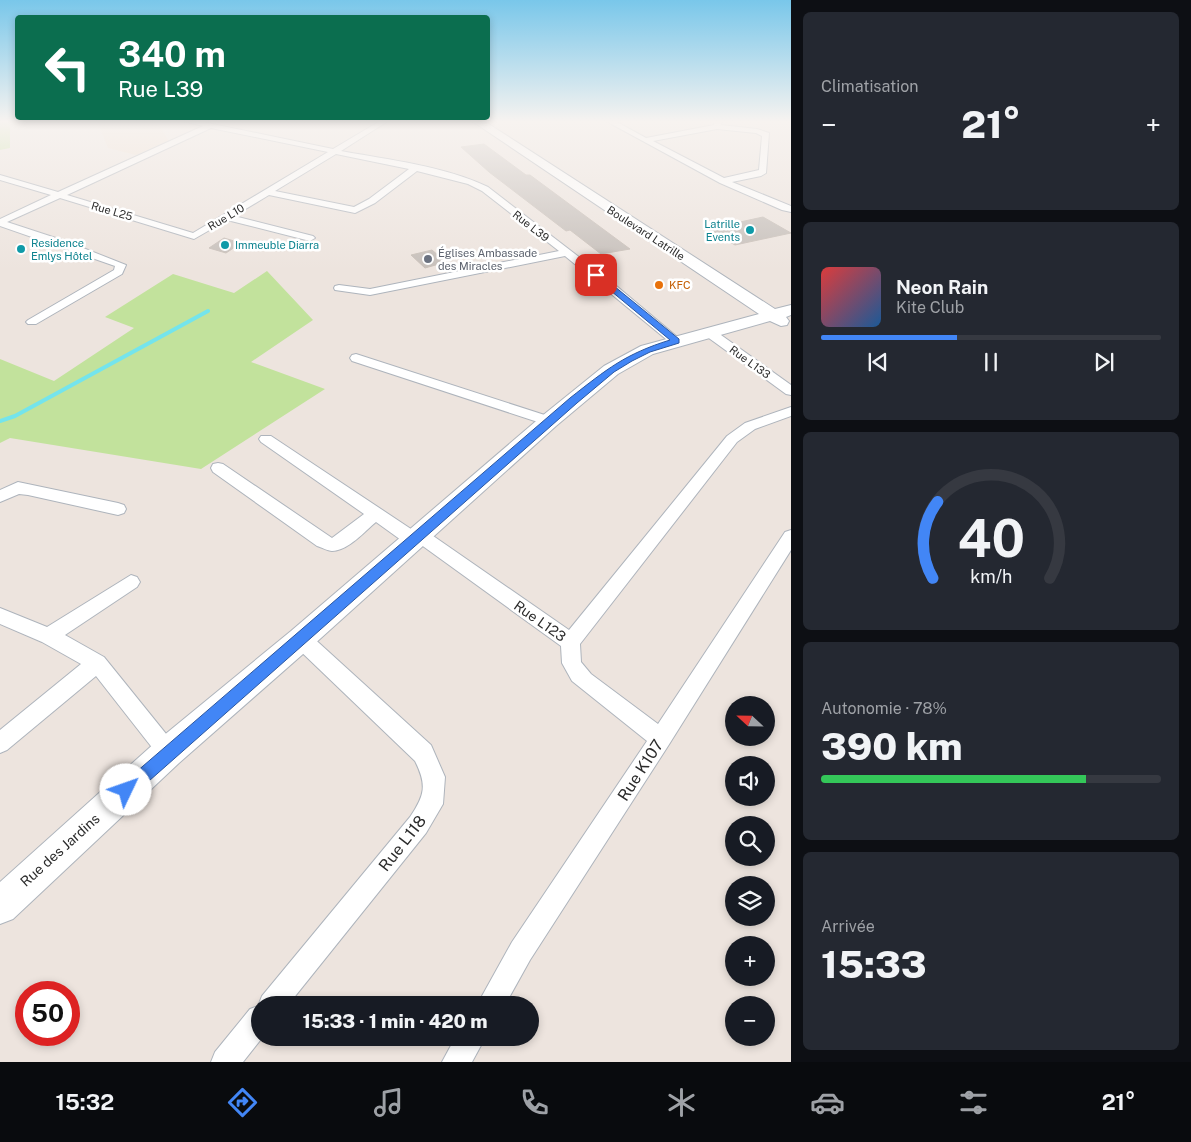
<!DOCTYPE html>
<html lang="fr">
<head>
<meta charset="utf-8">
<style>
  body { margin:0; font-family:"Public Sans",sans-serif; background:#242831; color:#f1f3f6; height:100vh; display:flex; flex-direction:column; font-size:19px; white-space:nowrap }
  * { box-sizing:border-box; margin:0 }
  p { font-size:16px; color:#9ea1a6 }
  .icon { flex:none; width:28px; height:28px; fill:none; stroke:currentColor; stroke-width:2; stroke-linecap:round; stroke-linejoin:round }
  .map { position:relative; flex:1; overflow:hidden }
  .side { display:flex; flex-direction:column; gap:12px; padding:12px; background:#0d0f14; width:400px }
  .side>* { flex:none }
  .hud { position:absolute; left:15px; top:15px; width:475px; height:105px; border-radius:5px; box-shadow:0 2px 8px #0003; background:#0b6e4f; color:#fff; overflow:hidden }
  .needle { width:32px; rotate:292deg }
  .tools { position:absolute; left:725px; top:696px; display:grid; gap:10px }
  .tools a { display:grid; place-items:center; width:50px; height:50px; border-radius:50%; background:#171b24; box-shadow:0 2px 8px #0003; font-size:25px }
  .speed { position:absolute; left:15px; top:981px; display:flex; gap:10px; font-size:25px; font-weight:700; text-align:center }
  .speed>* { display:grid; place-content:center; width:65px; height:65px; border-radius:50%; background:#171b24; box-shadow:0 2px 8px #0003; line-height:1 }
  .speed .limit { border:8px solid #d22; background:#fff; color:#111 }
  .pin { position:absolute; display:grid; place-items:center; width:42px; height:42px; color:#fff; margin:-21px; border-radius:10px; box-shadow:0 2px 8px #0006 }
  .me { position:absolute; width:55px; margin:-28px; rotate:48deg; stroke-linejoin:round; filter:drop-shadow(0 0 4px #0008) }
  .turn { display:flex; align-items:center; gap:18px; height:105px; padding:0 20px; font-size:22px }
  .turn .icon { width:65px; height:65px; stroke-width:2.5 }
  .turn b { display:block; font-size:35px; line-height:42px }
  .big { font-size:38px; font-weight:800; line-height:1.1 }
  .side .widget { flex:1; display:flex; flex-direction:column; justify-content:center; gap:8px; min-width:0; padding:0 18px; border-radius:8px; background:#242831 }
  .side .dial { align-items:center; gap:0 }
  .dial svg { height:130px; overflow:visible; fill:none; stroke:#363941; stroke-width:7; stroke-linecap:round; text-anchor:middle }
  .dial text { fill:#f1f3f6; stroke:none }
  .song { display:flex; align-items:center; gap:15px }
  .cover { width:60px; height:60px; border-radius:8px; background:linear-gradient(135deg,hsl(0 70% 55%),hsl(210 70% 35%)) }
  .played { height:5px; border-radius:2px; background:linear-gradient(90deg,#4286f6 40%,#363941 40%) }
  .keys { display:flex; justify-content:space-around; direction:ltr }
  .heat { display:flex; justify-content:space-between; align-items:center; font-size:28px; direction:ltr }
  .charge { height:8px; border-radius:4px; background:linear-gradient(90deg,#34c759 78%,#363941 0) }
  .trip { position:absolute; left:251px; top:996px; width:288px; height:50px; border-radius:25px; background:#171b24; box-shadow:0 2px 8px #0003; font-weight:800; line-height:50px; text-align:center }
  .dock { display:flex; height:80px; justify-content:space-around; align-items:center; background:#090b0e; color:#9ea1a6 }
  .dock .icon { width:35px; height:35px }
  .dock .on { color:#4286f6 }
  .dock b { font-size:22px; color:#f1f3f6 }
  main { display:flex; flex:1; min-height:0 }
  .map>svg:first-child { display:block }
  .education { fill:#eeddce }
  .green { fill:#c2e29c }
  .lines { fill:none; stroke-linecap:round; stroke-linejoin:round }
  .stream { stroke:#74e4ec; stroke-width:4 }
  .building { fill:#c6bfba; stroke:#c8bfb8 }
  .minor-casing { stroke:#aeb4bc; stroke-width:2 }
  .secondary-casing { stroke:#aeb4bc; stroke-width:2 }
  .minor { fill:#fff; fill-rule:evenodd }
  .secondary { fill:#fff; fill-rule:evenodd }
  .route { fill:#4286f6; stroke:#2b57a0 }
  .culture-dot { fill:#0f9aa8; stroke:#fff; stroke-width:2 }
  .worship-dot { fill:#6b7280; stroke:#fff; stroke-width:2 }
  .food-dot { fill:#e8710a; stroke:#fff; stroke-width:2 }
  .labels { text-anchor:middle; stroke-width:5; stroke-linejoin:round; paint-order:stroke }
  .far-street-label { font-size:11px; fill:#2c2c2c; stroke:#fff }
  .far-culture-label { font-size:11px; fill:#0d838f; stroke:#fff; text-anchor:start }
  .far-worship-label { font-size:11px; fill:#5b616d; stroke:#fff; text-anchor:start }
  .far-food-label { font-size:11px; fill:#c56008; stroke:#fff; text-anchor:start }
  .street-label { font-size:14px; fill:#2c2c2c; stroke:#fff }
  .near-street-label { font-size:16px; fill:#2c2c2c; stroke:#fff }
</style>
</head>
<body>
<main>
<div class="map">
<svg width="791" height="1062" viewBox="0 0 791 1062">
  <rect width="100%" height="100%" fill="#ede4de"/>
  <polygon class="education" points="97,121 156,121 169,141 136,155 108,148"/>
  <g class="green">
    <polygon points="0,121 10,121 10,148 0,150"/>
    <polygon points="267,271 313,320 251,362 325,389 201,469 10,438 0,443 0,359 54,381 134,328 105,317 173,274 234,293"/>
  </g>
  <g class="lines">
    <polyline class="stream" points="0,421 15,416 208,311"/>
  </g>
  <g class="building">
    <polygon points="484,144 526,175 530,175 630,249 601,254 570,230 566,231 489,172 461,147"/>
    <polygon points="763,217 791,233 735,245 708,229"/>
    <polygon points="224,238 241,243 226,253 209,248"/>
    <polygon points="432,250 446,262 425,268 411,255"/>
  </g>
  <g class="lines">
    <g class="minor-casing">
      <g id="minor">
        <path d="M184,121H198L333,149L380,121H388L341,151C389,160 445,166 488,187L614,284L682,341L676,345L672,344L565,256L370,295L335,290L334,288L335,286L339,285L370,289L559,251L482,191L468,184L417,171L375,203L355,213L269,195L234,216L313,236L315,238L310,241L227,220L194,239L60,198L7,222L68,242L126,265L122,274L36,324H28L26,322L28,320L114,270L115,266L0,226V219L51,195L0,180V175L58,192L203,126ZM211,128L328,152L193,233L67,195ZM336,154L409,169L369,199L354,207L275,191Z"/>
        <path d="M606,121H615L646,138L714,125V121H722L721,125L757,129L769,133L766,173L761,176L732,182L791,206V212L782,210L720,183ZM717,129L756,133L762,136L759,170L724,178L653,141Z"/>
        <polygon points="710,329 714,330 791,385 791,395 786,394 706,336 704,333"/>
        <polygon points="356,354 554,418 556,421 554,424 544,424 352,361 350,358 352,355"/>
        <path d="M791,407V416L755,429L737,442L580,644L581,662L591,674L658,724L785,532L791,530V550L668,746L530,960L505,1005H477L512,942L647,741L572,681L562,663L561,646L420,544L414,546L408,545L376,522C365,531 348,551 332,551C328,551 321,547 317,546L213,472L211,468L213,464L218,463L223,464L332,538L364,514L261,442L259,439L261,436H271L414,531L420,529L426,531L569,630L727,436L745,423Z"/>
        <polygon points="18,482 118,503 124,505 126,509 124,513 118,515 28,495 19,494 0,502 0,490"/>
        <polygon points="131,575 137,577 140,582 137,587 65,635 104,657 175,745 179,752 175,759 168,763 161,759 96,676 7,750 0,753 0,730 81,664 42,642 0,624 0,608 47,627"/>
        <path d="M301,631L308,633L431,745L445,777L443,804L426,833L288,1005H260V1038H262L243,1062H211L215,1052L250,1009L258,1006L262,996L410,817C425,795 427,785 415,761L294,645L292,639L294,633Z"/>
        <polygon points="455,1038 485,1038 472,1062 442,1062"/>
      </g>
    </g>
    <g class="secondary-casing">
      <polygon id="secondary" points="472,121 484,121 775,309 791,305 791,315 786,317 789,321 787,325 781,326 770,321 653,354 618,374 556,426 311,647 179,763 13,919 0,924 0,882 157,741 291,631 542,416 604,366 641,346 759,314"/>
    </g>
    <use href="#minor" class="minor"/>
    <use href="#secondary" class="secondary"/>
  </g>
  <linearGradient id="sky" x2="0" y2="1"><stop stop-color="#79c7ea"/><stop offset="0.45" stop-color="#f7f3f0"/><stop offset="1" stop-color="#f7f3f0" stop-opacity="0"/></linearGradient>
  <rect width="791" height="270" fill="url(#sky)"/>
  <path class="route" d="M593,273H598L679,339V343L650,352L632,361L614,372L577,403L132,796L126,798L121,796L119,790L121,785L570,398C607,369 625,354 670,340L593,276Z"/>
  <g class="culture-dot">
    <circle cx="750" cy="230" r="5"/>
    <circle cx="225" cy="245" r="5"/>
    <circle cx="21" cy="249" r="5"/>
  </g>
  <circle class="worship-dot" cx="428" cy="259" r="5"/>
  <circle class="food-dot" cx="659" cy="285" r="5"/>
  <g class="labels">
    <g class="far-street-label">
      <text transform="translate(112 211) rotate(16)" y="4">Rue L25</text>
      <text transform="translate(226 217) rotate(-31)" y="4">Rue L10</text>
      <text transform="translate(531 226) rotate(38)" y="4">Rue L39</text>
      <text transform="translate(646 233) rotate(33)" y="4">Boulevard Latrille</text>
      <text transform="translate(750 362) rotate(36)" y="4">Rue L133</text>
    </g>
    <g class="far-culture-label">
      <text x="740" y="228" text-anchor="end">Latrille<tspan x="740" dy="13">Events</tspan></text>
      <text x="31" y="247">Residence<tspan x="31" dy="13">Emlys Hôtel</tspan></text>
      <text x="235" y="249">Immeuble Diarra</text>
    </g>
    <g class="far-worship-label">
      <text x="438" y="257">Églises Ambassade<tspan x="438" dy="13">des Miracles</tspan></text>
    </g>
    <g class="far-food-label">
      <text x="669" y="289">KFC</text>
    </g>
    <g class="street-label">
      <text transform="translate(540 621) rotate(35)" y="5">Rue L123</text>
      <text transform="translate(60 850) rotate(-42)" y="5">Rue des Jardins</text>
    </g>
    <g class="near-street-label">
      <text transform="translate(640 770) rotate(-57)" y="6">Rue K107</text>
      <text transform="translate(402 843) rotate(-52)" y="6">Rue L118</text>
    </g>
  </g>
</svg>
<div class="tools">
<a><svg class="needle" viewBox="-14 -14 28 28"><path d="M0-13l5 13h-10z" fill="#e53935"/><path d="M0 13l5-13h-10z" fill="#9ea1a6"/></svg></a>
<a><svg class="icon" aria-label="sound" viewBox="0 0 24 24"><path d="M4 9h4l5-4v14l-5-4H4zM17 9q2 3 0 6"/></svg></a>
<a><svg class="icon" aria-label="search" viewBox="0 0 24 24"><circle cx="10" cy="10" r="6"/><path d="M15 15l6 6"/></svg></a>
<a><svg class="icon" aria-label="layers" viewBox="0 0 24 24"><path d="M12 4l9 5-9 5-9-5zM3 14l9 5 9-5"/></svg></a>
<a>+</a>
<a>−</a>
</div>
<div class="speed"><div class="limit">50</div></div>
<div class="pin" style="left:596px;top:275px;background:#d93025"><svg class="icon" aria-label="arrive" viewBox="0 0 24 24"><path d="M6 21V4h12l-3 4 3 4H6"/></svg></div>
<svg class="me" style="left:126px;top:790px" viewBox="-20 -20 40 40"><circle r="19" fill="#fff"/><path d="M0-13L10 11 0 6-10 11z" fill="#4286f6"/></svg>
<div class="trip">15:33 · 1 min · 420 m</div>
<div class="hud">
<div class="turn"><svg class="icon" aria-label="left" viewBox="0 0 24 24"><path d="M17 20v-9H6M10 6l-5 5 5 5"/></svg><div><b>340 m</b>Rue L39</div></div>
</div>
</div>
<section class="side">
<div class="widget"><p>Climatisation</p>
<div class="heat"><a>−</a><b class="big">21°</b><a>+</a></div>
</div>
<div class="widget">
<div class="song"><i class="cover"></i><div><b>Neon Rain</b><p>Kite Club</p></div></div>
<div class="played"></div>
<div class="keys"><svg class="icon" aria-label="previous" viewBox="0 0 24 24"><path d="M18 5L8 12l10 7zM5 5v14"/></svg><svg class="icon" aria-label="pause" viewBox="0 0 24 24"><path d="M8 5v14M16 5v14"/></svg><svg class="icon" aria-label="next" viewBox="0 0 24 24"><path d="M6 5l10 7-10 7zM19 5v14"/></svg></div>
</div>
<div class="widget dial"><svg viewBox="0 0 100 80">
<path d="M14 69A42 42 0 1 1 86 69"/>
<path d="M14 69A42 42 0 0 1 17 22" stroke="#4286f6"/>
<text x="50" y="56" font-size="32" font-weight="700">40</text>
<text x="50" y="72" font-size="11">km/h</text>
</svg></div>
<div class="widget"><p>Autonomie · 78%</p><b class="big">390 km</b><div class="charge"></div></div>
<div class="widget"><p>Arrivée</p><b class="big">15:33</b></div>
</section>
</main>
<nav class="dock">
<b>15:32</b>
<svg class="icon on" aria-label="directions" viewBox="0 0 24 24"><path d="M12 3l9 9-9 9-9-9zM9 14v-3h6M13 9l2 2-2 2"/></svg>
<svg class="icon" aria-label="music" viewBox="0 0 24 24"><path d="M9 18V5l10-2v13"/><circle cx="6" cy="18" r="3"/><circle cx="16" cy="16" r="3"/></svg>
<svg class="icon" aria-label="phone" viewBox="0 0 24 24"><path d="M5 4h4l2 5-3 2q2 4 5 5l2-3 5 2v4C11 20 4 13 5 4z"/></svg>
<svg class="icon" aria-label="climate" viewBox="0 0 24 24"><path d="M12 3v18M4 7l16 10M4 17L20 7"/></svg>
<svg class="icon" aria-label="car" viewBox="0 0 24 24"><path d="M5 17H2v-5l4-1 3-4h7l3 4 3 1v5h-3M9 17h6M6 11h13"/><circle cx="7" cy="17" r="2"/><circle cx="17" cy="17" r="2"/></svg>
<svg class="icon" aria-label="filters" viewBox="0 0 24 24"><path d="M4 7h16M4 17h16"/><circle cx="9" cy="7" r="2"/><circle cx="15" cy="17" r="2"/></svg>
<b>21°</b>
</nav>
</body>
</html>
